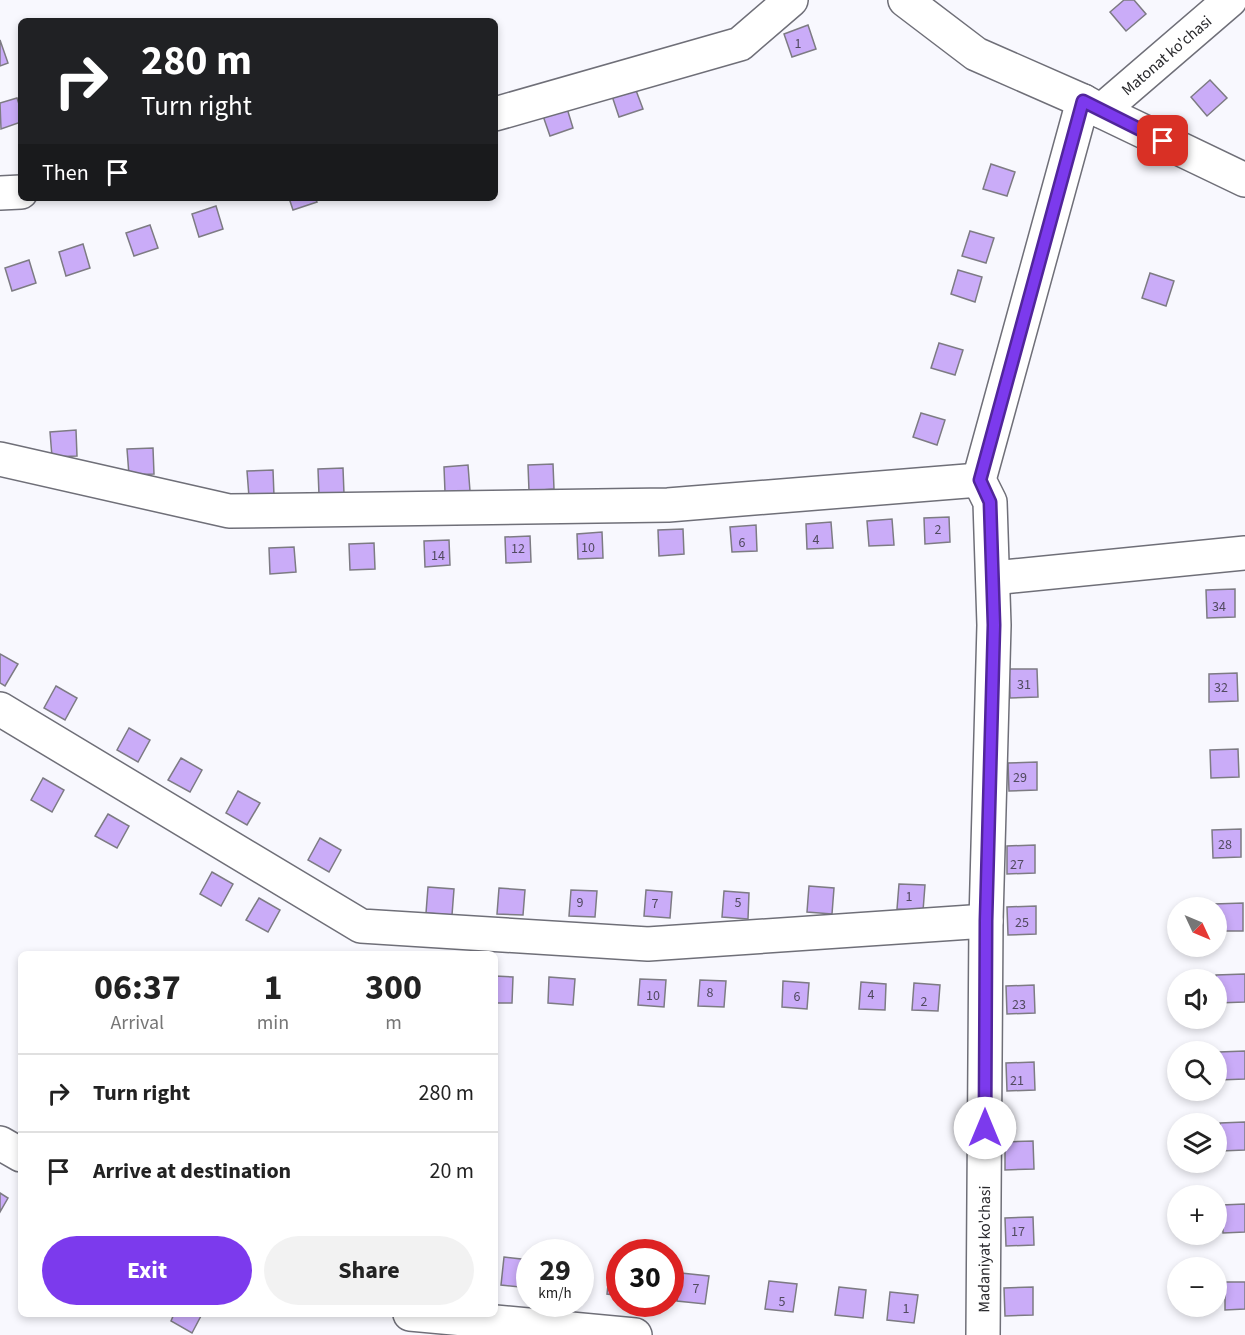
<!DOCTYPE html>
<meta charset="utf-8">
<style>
body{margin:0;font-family:"Source Sans 3",sans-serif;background:#f2f2f2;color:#222;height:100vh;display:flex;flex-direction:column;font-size:22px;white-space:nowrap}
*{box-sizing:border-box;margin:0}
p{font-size:20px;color:#767676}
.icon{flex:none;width:33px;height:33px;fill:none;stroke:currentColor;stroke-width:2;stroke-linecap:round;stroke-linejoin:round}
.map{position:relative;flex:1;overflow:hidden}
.sheet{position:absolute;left:18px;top:951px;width:480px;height:366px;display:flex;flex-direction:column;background:#fff;border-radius:9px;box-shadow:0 3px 9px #0003}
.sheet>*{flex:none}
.top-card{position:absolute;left:18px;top:18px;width:480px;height:183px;border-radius:9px;box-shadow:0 3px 9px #0003;background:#202124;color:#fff;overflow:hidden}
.needle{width:39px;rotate:134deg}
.buttons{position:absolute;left:1167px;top:897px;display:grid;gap:12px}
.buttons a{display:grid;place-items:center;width:60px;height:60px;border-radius:50%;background:#fff;box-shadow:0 3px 9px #0003;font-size:30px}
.speed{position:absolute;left:516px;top:1239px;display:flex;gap:12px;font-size:30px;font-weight:700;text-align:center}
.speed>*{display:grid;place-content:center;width:78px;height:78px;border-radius:50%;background:#fff;box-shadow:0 3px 9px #0003;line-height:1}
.speed small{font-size:15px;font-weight:400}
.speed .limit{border:9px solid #d22;background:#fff;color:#111}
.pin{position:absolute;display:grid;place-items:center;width:51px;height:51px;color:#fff;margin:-26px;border-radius:12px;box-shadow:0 3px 9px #0006}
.me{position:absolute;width:66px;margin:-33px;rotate:0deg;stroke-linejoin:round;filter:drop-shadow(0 0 4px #0008)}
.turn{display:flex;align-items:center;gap:21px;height:126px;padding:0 24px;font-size:27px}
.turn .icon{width:78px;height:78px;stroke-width:2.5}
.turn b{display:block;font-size:42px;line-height:51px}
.then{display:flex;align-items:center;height:57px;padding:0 24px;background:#0003;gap:12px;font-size:22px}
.eta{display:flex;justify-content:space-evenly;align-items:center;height:102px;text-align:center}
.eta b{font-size:36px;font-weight:700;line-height:42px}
.action{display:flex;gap:12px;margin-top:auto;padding:12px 24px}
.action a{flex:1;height:69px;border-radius:36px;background:#7c3aed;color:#fff;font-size:24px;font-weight:700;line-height:69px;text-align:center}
.action a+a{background:#f2f2f2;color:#222}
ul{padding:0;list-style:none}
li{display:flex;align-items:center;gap:18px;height:78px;padding:0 24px;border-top:2px solid #e0e0e0}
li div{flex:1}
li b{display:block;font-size:22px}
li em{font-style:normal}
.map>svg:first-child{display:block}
.building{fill:#caacf8;stroke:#7d7b83;stroke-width:1.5}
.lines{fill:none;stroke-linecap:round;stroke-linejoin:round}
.minor-casing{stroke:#6f6f78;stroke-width:36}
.minor{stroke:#fff;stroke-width:33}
.route-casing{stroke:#51269a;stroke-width:15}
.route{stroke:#7c3aed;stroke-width:10}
.labels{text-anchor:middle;stroke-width:5;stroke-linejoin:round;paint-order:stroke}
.number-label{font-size:14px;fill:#514a5f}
.street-label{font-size:16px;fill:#29292c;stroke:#fff}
</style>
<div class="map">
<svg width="1245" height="1335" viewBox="0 0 1245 1335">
<rect width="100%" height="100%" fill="#f8f8fe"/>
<!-- building -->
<g class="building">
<polygon points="1124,0 1134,0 1146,14 1126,31 1110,12"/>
<polygon points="808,25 816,49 792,57 784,34"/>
<polygon points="0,40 8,63 0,66"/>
<polygon points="1210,80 1227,98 1207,116 1191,97"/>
<polygon points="634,85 643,109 619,117 611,93"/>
<polygon points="17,98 21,110 21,122 1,129 0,103"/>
<polygon points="566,105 573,128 550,136 542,113"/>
<polygon points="991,164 1015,172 1007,196 983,189"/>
<polygon points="289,198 315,198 317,202 293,210"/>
<polygon points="216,206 223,229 199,237 192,214"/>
<polygon points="150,225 158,248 134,256 126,233"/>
<polygon points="970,231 994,238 986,263 962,256"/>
<polygon points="83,244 90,268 66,276 59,252"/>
<polygon points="29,260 36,283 12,291 5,268"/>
<polygon points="958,270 982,277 975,302 951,294"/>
<polygon points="1150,273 1174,281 1166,306 1142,298"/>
<polygon points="939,343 963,350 955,375 931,368"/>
<polygon points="921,413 945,420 937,445 913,437"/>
<polygon points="76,430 77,456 52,457 50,432"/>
<polygon points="153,448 154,474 129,475 127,449"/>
<polygon points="553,464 554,489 529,491 528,465"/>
<polygon points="468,465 470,491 445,492 444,467"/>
<polygon points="343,468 344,494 319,495 318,469"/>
<polygon points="273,470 274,496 249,497 247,471"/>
<polygon points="949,517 950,542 925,544 924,518"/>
<polygon points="892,519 894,545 869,546 867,521"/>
<polygon points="831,522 833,548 807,549 806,524"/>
<polygon points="756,525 757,551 732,552 730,527"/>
<polygon points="683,529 684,554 659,556 658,530"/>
<polygon points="602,532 603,558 578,559 577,534"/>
<polygon points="530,536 531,562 506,563 505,537"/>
<polygon points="449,540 450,565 425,567 424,541"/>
<polygon points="374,543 375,569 350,570 349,544"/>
<polygon points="294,547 296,572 270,574 269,548"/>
<polygon points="1235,589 1235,617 1207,618 1206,590"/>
<polygon points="0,654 18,664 5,686 0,683"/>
<polygon points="1009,669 1037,669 1038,697 1010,698"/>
<polygon points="1237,673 1238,701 1209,702 1209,674"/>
<polygon points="56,686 77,698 65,720 44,708"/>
<polygon points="129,728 150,740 138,762 117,750"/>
<polygon points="1238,749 1239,777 1211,778 1210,750"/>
<polygon points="181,758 202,770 190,792 168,780"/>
<polygon points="1037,762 1037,790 1009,791 1008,763"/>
<polygon points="43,778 64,790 52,812 31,800"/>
<polygon points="238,791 260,803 247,825 226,813"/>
<polygon points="108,814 129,826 117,848 95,836"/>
<polygon points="1241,829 1241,857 1213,858 1212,830"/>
<polygon points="320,838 341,850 329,872 308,860"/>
<polygon points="1035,845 1035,873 1007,874 1007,846"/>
<polygon points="212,872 233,884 221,906 200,894"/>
<polygon points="899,884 925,885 923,911 897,909"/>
<polygon points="809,886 834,888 832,914 807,912"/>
<polygon points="428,887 454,889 452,915 426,913"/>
<polygon points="499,888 525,890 523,915 497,914"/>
<polygon points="571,890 597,891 595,917 569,916"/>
<polygon points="646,890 672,892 670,918 644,916"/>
<polygon points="724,891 749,893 748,919 722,917"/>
<polygon points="259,898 280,910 268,932 246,920"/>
<polygon points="1243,903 1243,931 1216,931 1216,908 1214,908 1214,904"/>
<polygon points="1036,906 1036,934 1008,935 1007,907"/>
<polygon points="1245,974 1245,1002 1217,1003 1216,975"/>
<polygon points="495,976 513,977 512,1003 495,1003"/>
<polygon points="549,977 575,979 573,1005 548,1003"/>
<polygon points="640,979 666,980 664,1007 638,1005"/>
<polygon points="700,980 726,981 724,1007 698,1006"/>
<polygon points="783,981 809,983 807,1009 782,1007"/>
<polygon points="861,982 886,984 885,1010 859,1009"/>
<polygon points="914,983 940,985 938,1011 912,1010"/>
<polygon points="1034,985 1035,1013 1007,1014 1006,986"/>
<polygon points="1245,1051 1245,1079 1219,1080 1219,1052"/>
<polygon points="1034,1062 1035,1090 1007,1091 1006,1063"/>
<polygon points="1245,1122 1245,1150 1221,1151 1220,1123"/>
<polygon points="1033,1141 1034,1169 1005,1170 1005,1142"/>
<polygon points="0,1193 8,1198 0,1212"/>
<polygon points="1245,1204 1245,1232 1223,1233 1222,1205"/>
<polygon points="1033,1217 1034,1245 1006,1246 1005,1218"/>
<polygon points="504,1257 530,1260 529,1288 501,1285"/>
<polygon points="610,1266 620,1268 620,1296 607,1294"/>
<polygon points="681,1273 709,1276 705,1304 677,1301"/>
<polygon points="769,1281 797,1284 793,1312 765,1309"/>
<polygon points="1225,1282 1245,1282 1245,1309 1225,1310"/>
<polygon points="839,1287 866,1290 863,1318 835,1315"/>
<polygon points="1033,1287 1033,1315 1005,1316 1004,1288"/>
<polygon points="890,1292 918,1295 914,1323 887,1320"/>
<polygon points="174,1314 202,1314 192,1333 171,1321"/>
</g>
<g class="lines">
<!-- minor casing -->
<g class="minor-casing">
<g id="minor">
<polyline points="905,0 976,54 1083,101 1101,111 1245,180"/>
<path id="s1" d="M1101 111 1230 0"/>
<polyline points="495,114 740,44 791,0"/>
<polyline points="0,193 21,192"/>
<polyline points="0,459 229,511 668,505 979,480"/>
<polyline points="993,578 1245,553"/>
<polyline points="0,709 361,926 648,944 986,921"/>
<polyline points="0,1143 21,1155"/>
<polyline points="410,1314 635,1335"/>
<path id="s2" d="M983 1335 986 921 994 625 990 502 979 480 1083 101"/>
</g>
</g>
<!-- minor -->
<use href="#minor" class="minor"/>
</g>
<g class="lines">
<!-- route casing -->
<g class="route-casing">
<polyline id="route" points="985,1128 986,921 994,625 990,502 980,480 1083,101 1163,141"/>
</g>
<!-- route -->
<use href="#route" class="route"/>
</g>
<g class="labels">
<!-- number labels -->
<g class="number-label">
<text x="798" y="48">1</text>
<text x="938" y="534">2</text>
<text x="816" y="544">4</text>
<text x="742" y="547">6</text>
<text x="588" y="552">10</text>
<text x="518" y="553">12</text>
<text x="438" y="560">14</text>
<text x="1219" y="611">34</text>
<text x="1024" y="689">31</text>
<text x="1221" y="692">32</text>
<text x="1020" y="782">29</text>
<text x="1225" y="849">28</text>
<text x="1017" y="869">27</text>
<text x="909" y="901">1</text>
<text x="580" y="907">9</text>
<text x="738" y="907">5</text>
<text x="655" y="908">7</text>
<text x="1022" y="927">25</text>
<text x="710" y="997">8</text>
<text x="871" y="999">4</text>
<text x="653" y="1000">10</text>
<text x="797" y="1001">6</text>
<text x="924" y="1006">2</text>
<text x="1019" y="1009">23</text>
<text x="1017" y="1085">21</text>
<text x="1018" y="1236">17</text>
<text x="696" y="1293">7</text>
<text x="782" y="1306">5</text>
<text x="906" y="1313">1</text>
</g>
<!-- street labels -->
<g class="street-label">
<text dy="6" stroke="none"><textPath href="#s1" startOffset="86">Matonat ko'chasi</textPath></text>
<text dy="6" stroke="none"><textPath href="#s2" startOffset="86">Madaniyat ko'chasi</textPath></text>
</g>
</g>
</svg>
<div class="buttons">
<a><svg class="needle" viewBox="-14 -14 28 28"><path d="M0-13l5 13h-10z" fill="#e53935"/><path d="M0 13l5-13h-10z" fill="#767676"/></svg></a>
<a><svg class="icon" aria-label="sound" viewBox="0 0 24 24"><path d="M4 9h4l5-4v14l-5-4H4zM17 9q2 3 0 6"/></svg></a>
<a><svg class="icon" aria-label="search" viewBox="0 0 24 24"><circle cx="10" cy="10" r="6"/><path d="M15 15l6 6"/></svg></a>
<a><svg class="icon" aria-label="layers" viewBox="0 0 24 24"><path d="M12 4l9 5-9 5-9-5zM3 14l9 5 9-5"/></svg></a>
<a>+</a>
<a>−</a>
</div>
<div class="speed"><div>29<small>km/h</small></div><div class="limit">30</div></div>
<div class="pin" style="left:1163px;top:141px;background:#d93025"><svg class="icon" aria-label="arrive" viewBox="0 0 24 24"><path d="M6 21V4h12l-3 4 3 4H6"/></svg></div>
<svg class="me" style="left:985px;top:1128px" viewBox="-20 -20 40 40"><circle r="19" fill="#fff"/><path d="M0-13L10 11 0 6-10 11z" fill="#7c3aed"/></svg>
<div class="top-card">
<div class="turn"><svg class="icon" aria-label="right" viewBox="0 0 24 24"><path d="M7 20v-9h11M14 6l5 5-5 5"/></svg><div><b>280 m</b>Turn right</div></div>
<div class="then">Then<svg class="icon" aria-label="arrive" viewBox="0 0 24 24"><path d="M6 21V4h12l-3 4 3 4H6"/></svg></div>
</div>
<section class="sheet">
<div class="eta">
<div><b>06:37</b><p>Arrival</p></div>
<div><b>1</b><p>min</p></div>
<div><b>300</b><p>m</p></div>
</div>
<ul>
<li><svg class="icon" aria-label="right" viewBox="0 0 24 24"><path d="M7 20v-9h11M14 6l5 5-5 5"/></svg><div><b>Turn right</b></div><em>280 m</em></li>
<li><svg class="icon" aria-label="arrive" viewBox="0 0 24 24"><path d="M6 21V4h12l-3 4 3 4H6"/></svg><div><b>Arrive at destination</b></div><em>20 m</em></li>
</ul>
<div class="action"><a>Exit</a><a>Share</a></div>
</section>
</div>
